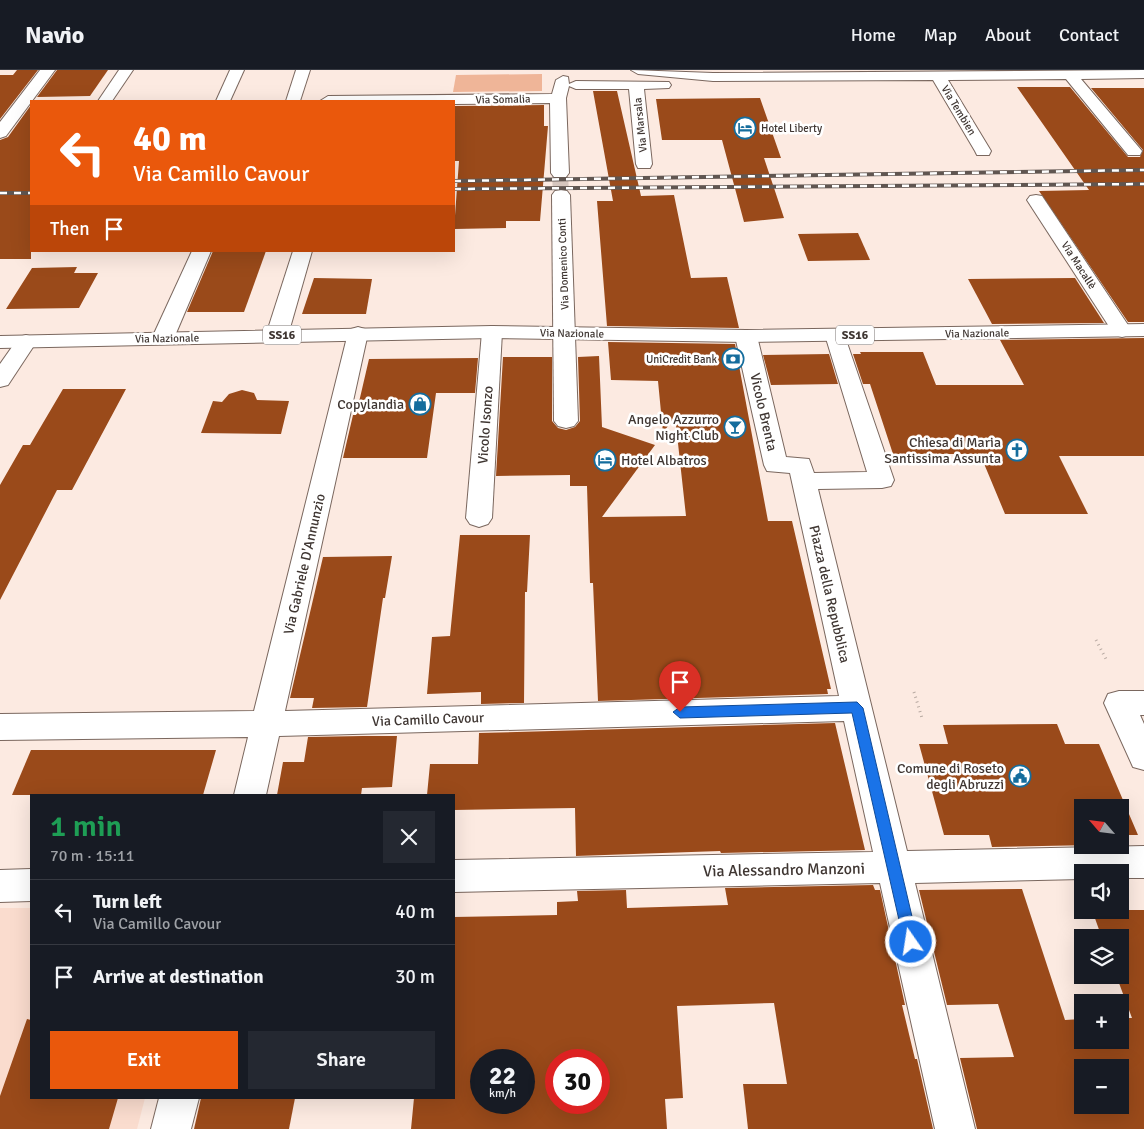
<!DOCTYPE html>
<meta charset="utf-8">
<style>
body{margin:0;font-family:Signika,sans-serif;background:#242831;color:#f1f3f6;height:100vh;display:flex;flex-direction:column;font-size:19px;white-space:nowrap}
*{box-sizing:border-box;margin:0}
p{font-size:16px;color:#9ea1a6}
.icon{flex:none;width:28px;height:28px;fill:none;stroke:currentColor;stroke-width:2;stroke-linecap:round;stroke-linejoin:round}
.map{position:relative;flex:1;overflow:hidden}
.side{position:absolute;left:30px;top:724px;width:425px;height:305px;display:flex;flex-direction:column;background:#171b24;border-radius:0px;box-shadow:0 5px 20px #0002}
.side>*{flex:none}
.guide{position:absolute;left:30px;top:30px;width:425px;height:152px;border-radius:0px;box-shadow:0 5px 20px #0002;background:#ea580c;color:#fff;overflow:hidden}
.needle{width:32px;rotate:298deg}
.fabs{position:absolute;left:1074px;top:729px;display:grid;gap:10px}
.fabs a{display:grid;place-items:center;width:55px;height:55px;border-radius:0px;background:#171b24;box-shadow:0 5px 20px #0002;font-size:25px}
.speed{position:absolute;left:470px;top:979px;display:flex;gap:10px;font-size:25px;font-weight:700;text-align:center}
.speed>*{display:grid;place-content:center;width:65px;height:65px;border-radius:50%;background:#171b24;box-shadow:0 5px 20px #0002;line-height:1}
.speed small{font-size:12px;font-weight:400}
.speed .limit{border:8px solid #d22;background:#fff;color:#111}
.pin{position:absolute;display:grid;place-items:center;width:42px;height:42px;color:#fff;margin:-51px -21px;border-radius:50% 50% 50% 0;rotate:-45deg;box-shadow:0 0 5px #0007}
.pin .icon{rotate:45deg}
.me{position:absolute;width:55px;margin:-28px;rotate:347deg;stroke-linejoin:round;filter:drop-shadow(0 0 4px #0008)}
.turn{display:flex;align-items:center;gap:18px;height:105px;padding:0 20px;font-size:22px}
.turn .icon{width:65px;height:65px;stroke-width:2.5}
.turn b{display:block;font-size:35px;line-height:42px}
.then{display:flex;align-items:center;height:48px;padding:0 20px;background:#0003;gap:10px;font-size:19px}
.round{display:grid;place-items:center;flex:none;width:52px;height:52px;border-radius:0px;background:#242831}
.summary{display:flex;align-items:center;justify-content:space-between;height:85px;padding:0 20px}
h1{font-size:30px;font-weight:600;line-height:38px;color:#1e9e55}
.button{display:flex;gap:10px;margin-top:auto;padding:10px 20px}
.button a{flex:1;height:58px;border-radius:0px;background:#ea580c;color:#fff;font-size:20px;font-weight:600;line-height:58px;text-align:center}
.button a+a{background:#242831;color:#f1f3f6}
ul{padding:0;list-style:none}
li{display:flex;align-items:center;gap:15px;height:65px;padding:0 20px;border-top:1px solid #363941}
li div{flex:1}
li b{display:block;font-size:19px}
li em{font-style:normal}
header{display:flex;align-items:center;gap:30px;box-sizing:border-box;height:70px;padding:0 25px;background:#171b24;border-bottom:1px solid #363941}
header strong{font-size:24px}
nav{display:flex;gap:28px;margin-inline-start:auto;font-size:18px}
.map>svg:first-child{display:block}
.built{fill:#fadcce}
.green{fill:#efb598}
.building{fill:#9a4a1a;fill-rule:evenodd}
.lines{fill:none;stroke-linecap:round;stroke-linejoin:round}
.street-tunnel{stroke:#d6c6be;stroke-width:16;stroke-dasharray:16 8;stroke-linecap:butt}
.street-casing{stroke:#7a675e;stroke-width:2}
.secondary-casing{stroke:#7a675e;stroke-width:2}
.primary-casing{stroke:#7a675e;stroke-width:2}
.path{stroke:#b8aaa2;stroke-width:3;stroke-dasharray:1 4;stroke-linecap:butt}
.street{fill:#fff;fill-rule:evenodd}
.secondary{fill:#fff;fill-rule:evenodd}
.primary{fill:#fff;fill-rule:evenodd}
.rail-casing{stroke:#605651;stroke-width:4}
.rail{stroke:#fff;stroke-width:2.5;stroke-dasharray:7;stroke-linecap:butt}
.route{fill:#1a73e8;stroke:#114b97}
.labels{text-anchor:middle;stroke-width:5;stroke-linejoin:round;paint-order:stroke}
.far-street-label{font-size:11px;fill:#3f3632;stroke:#fff}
.far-poi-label{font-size:11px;fill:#3f3632;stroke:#fff;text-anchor:start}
.shield{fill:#fff;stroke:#797270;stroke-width:1}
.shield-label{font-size:12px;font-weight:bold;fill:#3f3632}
.poi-label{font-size:14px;fill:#3f3632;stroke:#fff;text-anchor:end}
.street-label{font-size:14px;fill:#3f3632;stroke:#fff}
.near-street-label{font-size:16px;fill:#3f3632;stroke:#fff}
</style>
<header>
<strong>Navio</strong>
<nav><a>Home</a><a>Map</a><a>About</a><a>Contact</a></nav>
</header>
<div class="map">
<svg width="1144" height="1059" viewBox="0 0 1144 1059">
<rect width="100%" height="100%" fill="#fceae1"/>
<!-- built -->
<polygon class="built" points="0,838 31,838 31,1028 145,1028 137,1059 0,1059"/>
<!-- green -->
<polygon class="green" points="542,4 542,21 453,22 456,5"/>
<!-- building -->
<g class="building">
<polygon points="17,0 38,0 0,49 0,5 13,5"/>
<polygon points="57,0 108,0 90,26 37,27"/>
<polygon points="1017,17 1070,17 1128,87 1140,87 1143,80 1091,18 1144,18 1144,252 1128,252 1039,121 1089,120"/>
<polygon points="593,21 617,21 641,126 674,125 691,208 727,207 739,258 607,256 597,131 613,131"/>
<polygon points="760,28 781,88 764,88 784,148 744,152 722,70 662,70 656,29"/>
<polygon points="31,35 31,189 0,189 0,70 8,67"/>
<polygon points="544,35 544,56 548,56 540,151 506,151 506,158 454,159 459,91 454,91 454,36"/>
<polygon points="858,163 870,190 808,191 798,164"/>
<polygon points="213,181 266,181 244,242 187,242"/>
<polygon points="77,197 74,203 98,203 79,238 6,239 32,198"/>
<polygon points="314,208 372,209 366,244 302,244"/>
<polygon points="1075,208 1104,253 992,254 968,209"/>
<polygon points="1144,268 1144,386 1059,386 1088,444 1005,444 980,384 893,384 870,314 863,314 853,284 861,284 860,282 923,282 936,315 1024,315 1000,270"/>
<polygon points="608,272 735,274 768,451 792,451 831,619 827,619 828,624 598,631 593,513 590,513 587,416 570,416 570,405 496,406 503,287 552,287 552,351 558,358 566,360 575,357 580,351 578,287 599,286 602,357 655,375 602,447 686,446 675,346 663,363 658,311 611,310"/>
<polygon points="829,284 838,314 771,315 763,285"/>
<polygon points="478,288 475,323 436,323 427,388 343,388 353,345 356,345 369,289"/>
<polygon points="63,319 126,319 72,420 57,420 0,530 0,415 23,375 30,375"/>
<polygon points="242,320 254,323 257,330 289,331 281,364 201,363 213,331 222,332 229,324"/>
<polygon points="460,465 530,465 527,522 525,522 524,633 481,634 481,622 427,624 432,567 450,566"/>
<polygon points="392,486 385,528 383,528 367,637 312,638 314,628 290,628 323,487"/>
<polygon points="835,653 865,780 721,783 720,781 576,786 575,738 454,740 454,725 427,725 430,694 478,694 479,663"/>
<polygon points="1057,654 1065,674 1099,674 1138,765 1120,765 1120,738 1082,738 1082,775 1094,775 992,777 989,765 944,765 919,674 948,674 943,655"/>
<polygon points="363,666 397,666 392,717 362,718 361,725 277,725 283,692 304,692 308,667"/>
<polygon points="31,680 216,680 203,725 12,725"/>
<path d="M873 815 875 820H880L905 935H902L915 989H917L933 1059H748L743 1014H787L774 933 677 936 683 1028 665 1029 667 1059H411L414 1028H454V847L557 845V832L578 831 577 821 626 820 627 838 728 835 725 818ZM481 990H524V1032H481ZM556 990H599V1032H556Z"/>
<path d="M1022 819 1065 950 1082 949V970H1120V948H1132L1116 905H1120V868H1102L1092 840H1144V1059H977L960 988 1014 987 998 934 947 935 919 820ZM1082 998H1120V1035H1082Z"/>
<polygon points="27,949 31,950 31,1028 118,1028 109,1059 0,1059 0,1026"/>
<polygon points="201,1028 295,1028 289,1059 194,1059"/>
</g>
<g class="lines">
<!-- street-tunnel -->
<polyline class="street-tunnel" points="560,103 561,125"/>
<!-- street casing -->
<g class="street-casing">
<g id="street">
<polygon points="40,0 55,0 6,66 0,68 0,52"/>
<polygon points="119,0 133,0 112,31 98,31"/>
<polygon points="230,0 244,0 230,31 216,31"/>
<polygon points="296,0 310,0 300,31 286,31"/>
<polygon points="631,0 713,3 1144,0 1144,8 1081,9 1142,81 1140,85 1128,85 1066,9 948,10 991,81 989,85 977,85 975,81 933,10 713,11 638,4"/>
<polygon points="563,6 568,7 569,14 576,11 669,12 671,15 669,18 644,19 652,94 650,98 638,98 636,94 629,19 576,19 569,16 566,28 569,103 566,107 554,107 551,103 550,33 454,34 454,31 320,31 328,26 552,24 556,10"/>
<polygon points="561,120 567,121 570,125 578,351 574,356 566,358 558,356 554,351 552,125 555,121"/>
<polygon points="1036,125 1042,126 1132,261 1129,265 1122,267 1115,265 1112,261 1027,130 1030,126"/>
<polygon points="192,181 211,181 174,268 170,272 163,274 156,272 152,268"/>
<polygon points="293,181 312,181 288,265 284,269 277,271 270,269 266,265"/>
<polygon points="492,256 499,258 502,262 492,448 488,454 479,457 470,454 466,448 482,262 485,258"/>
<polygon points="358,257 365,259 368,263 285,641 839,626 790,403 767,401 764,395 735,266 739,262 746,260 753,262 757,266 786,387 809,389 814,403 867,402 825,265 829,261 836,259 843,261 894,410 891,416 882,418 818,419 907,781 1144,776 1144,808 1120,808 1120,802 1082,802 1082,809 915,813 975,1059 935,1059 880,813 454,822 454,790 873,782 844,651 279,666 266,725 234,725 248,667 0,670 0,644 254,641 348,263 351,259"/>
<polygon points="1119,621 1144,621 1144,645 1140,645 1144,654 1144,700 1133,697 1104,633 1108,624"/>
<polygon points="31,799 31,831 0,832 0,800"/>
<polygon points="159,1028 199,1028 191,1059 151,1059"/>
</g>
</g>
<!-- secondary casing -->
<g class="secondary-casing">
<polygon id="secondary" points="26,265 33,267 37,271 8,315 0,317 0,294 19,267"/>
</g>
<!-- primary casing -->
<g class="primary-casing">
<polygon id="primary" points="1144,254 1144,266 746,272 492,268 0,278 0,266 492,256 746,260"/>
</g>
<!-- path -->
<g class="path">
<polyline points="1096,570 1106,589"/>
<polyline points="914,622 922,648"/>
</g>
<!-- street -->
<use href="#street" class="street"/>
<!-- secondary -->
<use href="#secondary" class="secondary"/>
<!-- primary -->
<use href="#primary" class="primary"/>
<!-- rail casing -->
<g class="rail-casing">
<g id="rail">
<polyline points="454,111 1144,100"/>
<polyline points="454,119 1144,114"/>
<polyline points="0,123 31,123"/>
</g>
</g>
<!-- rail -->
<use href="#rail" class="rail"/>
</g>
<!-- route -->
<polygon class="route" points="857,632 863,638 918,872 916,877 911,879 906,877 904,872 852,643 680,648 673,642 680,637"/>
<!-- icons -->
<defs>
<g id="hotel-ring" transform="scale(1.125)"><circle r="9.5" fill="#fff" stroke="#156d9d" stroke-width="1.5"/><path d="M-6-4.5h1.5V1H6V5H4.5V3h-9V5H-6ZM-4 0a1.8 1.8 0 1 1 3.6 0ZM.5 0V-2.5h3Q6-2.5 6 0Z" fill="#156d9d"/></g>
<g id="bank-ring" transform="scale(1.125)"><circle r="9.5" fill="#fff" stroke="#156d9d" stroke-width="1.5"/><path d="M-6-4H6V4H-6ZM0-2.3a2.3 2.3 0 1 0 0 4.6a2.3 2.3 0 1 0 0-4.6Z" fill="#156d9d"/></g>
<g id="shop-ring" transform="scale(1.125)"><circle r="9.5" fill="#fff" stroke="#156d9d" stroke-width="1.5"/><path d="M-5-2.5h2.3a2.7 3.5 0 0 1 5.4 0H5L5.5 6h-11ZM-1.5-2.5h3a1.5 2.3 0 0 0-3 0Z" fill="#156d9d"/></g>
<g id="bar-ring" transform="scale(1.125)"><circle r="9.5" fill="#fff" stroke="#156d9d" stroke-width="1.5"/><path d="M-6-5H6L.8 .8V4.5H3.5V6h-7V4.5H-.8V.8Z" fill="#156d9d"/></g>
<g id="church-ring" transform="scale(1.125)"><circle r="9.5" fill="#fff" stroke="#156d9d" stroke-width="1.5"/><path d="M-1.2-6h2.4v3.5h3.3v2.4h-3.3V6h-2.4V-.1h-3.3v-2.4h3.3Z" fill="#156d9d"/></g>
<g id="civic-ring" transform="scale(1.125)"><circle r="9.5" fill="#fff" stroke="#156d9d" stroke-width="1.5"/><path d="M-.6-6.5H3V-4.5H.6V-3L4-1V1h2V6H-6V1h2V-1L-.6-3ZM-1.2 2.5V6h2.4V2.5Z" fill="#156d9d"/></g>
</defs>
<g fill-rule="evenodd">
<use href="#hotel-ring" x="745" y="58"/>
<use href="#bank-ring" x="733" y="289"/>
<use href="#shop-ring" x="420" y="334"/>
<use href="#bar-ring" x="735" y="357"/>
<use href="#church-ring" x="1017" y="380"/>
<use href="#hotel-ring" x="605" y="390"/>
<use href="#civic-ring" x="1020" y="706"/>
</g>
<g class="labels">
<!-- far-street labels -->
<g class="far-street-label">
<text transform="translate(503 29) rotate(-1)" y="4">Via Somalia</text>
<text transform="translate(959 40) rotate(59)" y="4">Via Tembien</text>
<text transform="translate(640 55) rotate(-96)" y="4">Via Marsala</text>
<text transform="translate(563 194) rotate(-92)" y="4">Via Domenico Conti</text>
<text transform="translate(1079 195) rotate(57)" y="4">Via Macallè</text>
<text transform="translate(572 263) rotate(1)" y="4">Via Nazionale</text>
<text transform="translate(977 263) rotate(-1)" y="4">Via Nazionale</text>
<text transform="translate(167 268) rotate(-1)" y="4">Via Nazionale</text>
</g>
<!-- far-poi labels -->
<g class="far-poi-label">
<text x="761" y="62">Hotel Liberty</text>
<text x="717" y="293" text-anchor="end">UniCredit Bank</text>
</g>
<!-- shield labels -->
<g class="shield">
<rect x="263" y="255.5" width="38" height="19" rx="4"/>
<rect x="836" y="255.5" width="38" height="19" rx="4"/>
</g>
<g class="shield-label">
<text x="282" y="269">SS16</text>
<text x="855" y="269">SS16</text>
</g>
<!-- poi labels -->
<g class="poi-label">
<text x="404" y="339">Copylandia</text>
<text x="719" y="354">Angelo Azzurro<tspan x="719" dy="16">Night Club</tspan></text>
<text x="1001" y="377">Chiesa di Maria<tspan x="1001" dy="16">Santissima Assunta</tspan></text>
<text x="621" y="395" text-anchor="start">Hotel Albatros</text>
<text x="1004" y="703">Comune di Roseto<tspan x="1004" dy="16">degli Abruzzi</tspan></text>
</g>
<!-- street labels -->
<g class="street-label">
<text transform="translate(764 342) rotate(77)" y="5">Vicolo Brenta</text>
<text transform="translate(485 355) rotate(-86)" y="5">Vicolo Isonzo</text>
<text transform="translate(304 494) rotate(-77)" y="5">Via Gabriele D'Annunzio</text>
<text transform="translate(830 524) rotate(77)" y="5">Piazza della Repubblica</text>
<text transform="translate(428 649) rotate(-2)" y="5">Via Camillo Cavour</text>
</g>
<!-- near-street labels -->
<g class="near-street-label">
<text transform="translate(784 799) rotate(-1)" y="6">Via Alessandro Manzoni</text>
</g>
</g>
</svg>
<div class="fabs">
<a><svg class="needle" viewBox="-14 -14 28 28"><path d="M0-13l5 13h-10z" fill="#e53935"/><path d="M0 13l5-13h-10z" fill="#9ea1a6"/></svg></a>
<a><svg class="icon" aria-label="sound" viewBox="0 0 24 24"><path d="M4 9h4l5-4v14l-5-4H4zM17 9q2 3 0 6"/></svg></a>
<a><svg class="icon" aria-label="layers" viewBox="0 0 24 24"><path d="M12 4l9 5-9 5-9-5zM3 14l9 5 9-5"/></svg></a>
<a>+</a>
<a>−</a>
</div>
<div class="speed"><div>22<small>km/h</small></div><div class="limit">30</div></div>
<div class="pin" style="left:680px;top:642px;background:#d93025"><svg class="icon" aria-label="arrive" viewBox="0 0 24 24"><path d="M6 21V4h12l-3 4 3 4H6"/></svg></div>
<svg class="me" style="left:911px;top:872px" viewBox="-20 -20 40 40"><circle r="17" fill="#1a73e8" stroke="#fff" stroke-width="3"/><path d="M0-11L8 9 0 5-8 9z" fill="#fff"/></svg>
<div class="guide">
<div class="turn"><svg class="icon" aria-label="left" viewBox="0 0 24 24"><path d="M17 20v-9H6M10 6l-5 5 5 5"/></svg><div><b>40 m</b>Via Camillo Cavour</div></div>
<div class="then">Then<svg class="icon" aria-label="arrive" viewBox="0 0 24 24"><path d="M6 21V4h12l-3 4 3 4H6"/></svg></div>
</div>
<section class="side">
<div class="summary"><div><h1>1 min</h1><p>70 m · 15:11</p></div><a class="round"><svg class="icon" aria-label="close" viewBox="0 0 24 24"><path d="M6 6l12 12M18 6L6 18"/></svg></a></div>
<ul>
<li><svg class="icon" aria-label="left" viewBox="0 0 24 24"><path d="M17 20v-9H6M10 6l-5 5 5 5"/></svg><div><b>Turn left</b><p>Via Camillo Cavour</p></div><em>40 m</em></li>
<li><svg class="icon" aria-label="arrive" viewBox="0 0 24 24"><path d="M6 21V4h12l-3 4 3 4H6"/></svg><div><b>Arrive at destination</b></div><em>30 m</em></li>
</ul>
<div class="button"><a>Exit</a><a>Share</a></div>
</section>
</div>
